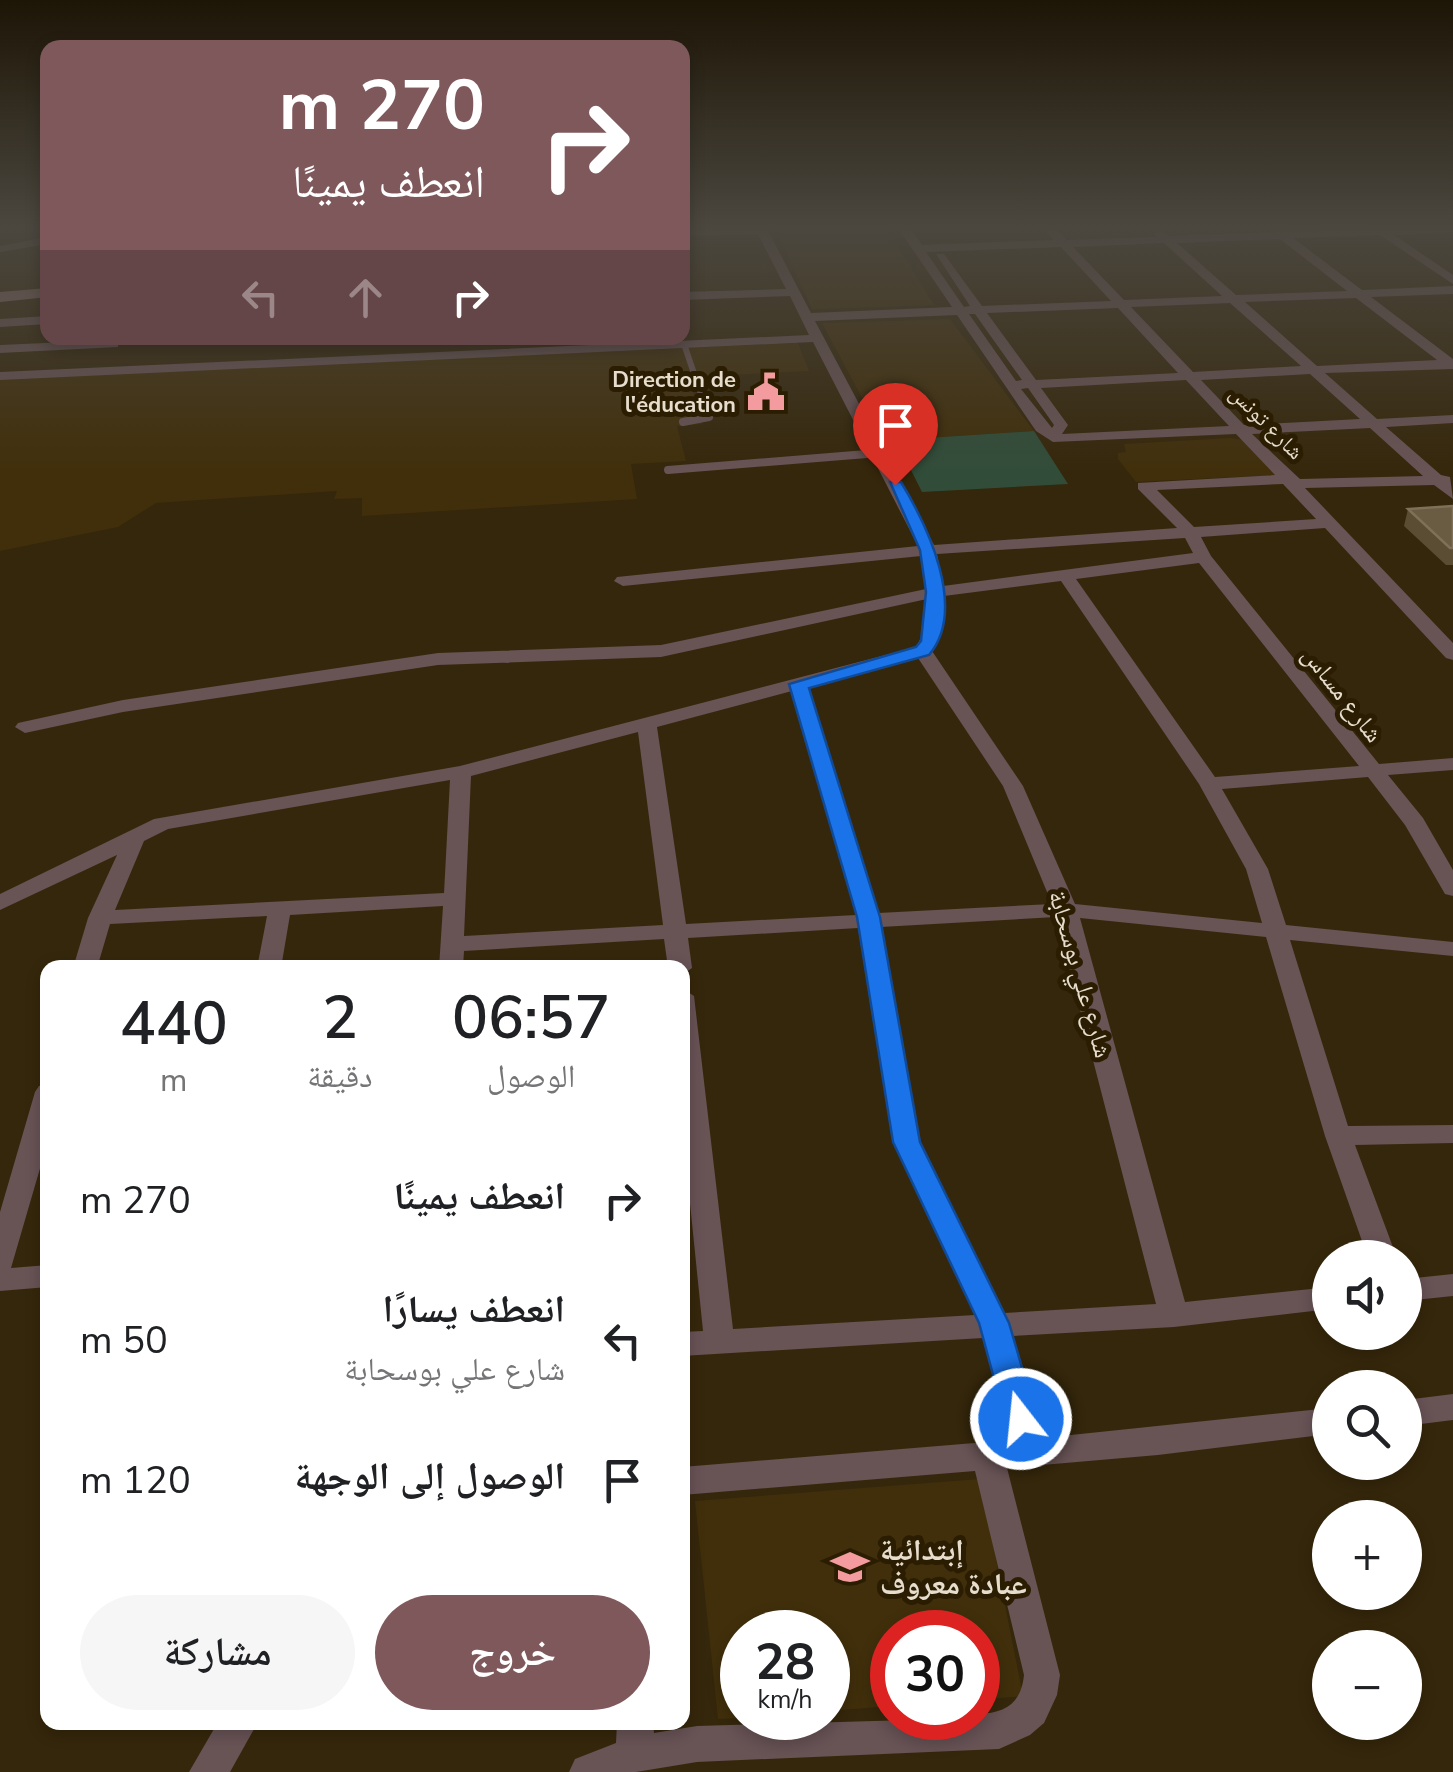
<!DOCTYPE html>
<html lang="ar">
<meta charset="utf-8">
<style>
body{margin:0;font-family:"Nunito Sans","Noto Naskh Arabic",sans-serif;background:#f6f6f6;color:#202124;direction:rtl;height:100vh;display:flex;flex-direction:column;font-size:38px;white-space:nowrap}
*{box-sizing:border-box;margin:0}
p{font-size:32px;color:#757577}
.icon{flex:none;width:55px;height:55px;fill:none;stroke:currentColor;stroke-width:2;stroke-linecap:round;stroke-linejoin:round}
.map{position:relative;flex:1;overflow:hidden;direction:ltr}
.side{position:absolute;left:40px;top:960px;width:650px;height:770px;display:flex;flex-direction:column;background:#fff;border-radius:20px;box-shadow:0 5px 15px #0003;direction:rtl}
.side>*{flex:none}
.hud{position:absolute;left:40px;top:40px;width:650px;height:305px;border-radius:20px;box-shadow:0 5px 15px #0003;direction:rtl;background:#7f585b;color:#fff;overflow:hidden}
.fabs{position:absolute;left:1312px;top:1240px;display:grid;gap:20px}
.fabs a{display:grid;place-items:center;width:110px;height:110px;border-radius:50%;background:#fff;box-shadow:0 5px 15px #0003;font-size:50px}
.speed{position:absolute;left:720px;top:1610px;display:flex;gap:20px;font-size:50px;font-weight:700;text-align:center}
.speed>*{display:grid;place-content:center;width:130px;height:130px;border-radius:50%;background:#fff;box-shadow:0 5px 15px #0003;line-height:1}
.speed small{font-size:25px;font-weight:400}
.speed .limit{border:15px solid #d22;background:#fff;color:#111}
.pin{position:absolute;display:grid;place-items:center;width:85px;height:85px;color:#fff;margin:-102px -42px;border-radius:50% 50% 50% 0;rotate:-45deg;box-shadow:0 0 10px #0007}
.pin .icon{rotate:45deg}
.me{position:absolute;width:110px;margin:-55px;rotate:344deg;stroke-linejoin:round;filter:drop-shadow(0 0 8px #0008)}
.turn{display:flex;align-items:center;gap:35px;height:210px;padding:0 40px;font-size:45px}
.turn .icon{width:130px;height:130px;stroke-width:2.5}
.turn b{display:block;font-size:70px;line-height:85px}
.lanes{display:flex;align-items:center;height:95px;padding:0 40px;background:#0003;justify-content:center;gap:50px;direction:ltr}
.lanes .off{opacity:.35}
.eta{display:flex;justify-content:space-evenly;align-items:center;height:170px;text-align:center}
.eta b{font-size:60px;font-weight:600;line-height:70px}
.cta{display:flex;gap:20px;margin-top:auto;padding:20px 40px}
.cta a{flex:1;height:115px;border-radius:60px;background:#7f585b;color:#fff;font-size:40px;font-weight:600;line-height:115px;text-align:center}
.cta a+a{background:#f6f6f6;color:#202124}
ul{padding:0;list-style:none}
li{display:flex;align-items:center;gap:30px;height:140px;padding:0 40px}
li div{flex:1}
li b{display:block;font-size:38px}
li em{font-style:normal}
.map>svg:first-child{display:block}
.built{fill:#412f0b}
.green{fill:#314d39}
.lines{fill:none;stroke-linecap:round;stroke-linejoin:round}
.service-far1{stroke:#685355;stroke-width:6}
.service{stroke:#685355;stroke-width:8}
.minor{fill:#685355;fill-rule:evenodd}
.secondary{fill:#8a6a6c;fill-rule:evenodd}
.wall{fill:#5b4d33}
.building{fill:#6a5c43;stroke:#7e7059;stroke-width:2.5}
.route{fill:#1a73e8;stroke:#114b97;stroke-width:2.5}
.labels{text-anchor:middle;stroke-width:10;stroke-linejoin:round;paint-order:stroke}
.far-poi-label{font-size:22px;font-weight:bold;fill:#e6ddcd;stroke:#2b1d02;text-anchor:end}
.far-street-label{font-size:22px;fill:#e6ddcd;stroke:#2b1d02}
.street-label{font-size:25px;fill:#e6ddcd;stroke:#2b1d02}
.near-poi-label{font-size:30px;font-weight:bold;fill:#e6ddcd;stroke:#2b1d02;text-anchor:start}
</style>
<div class="map">
<svg width="1453" height="1772" viewBox="0 0 1453 1772">
<rect width="100%" height="100%" fill="#35270b"/>
<!-- built -->
<g class="built">
<polygon points="774,225 884,225 934,305 812,309"/>
<polygon points="950,319 1034,431 896,440 888,424 876,424 822,323"/>
<polygon points="798,343 809,371 689,377 702,424 677,426 686,461 631,464 637,499 362,516 362,498 334,499 337,491 156,503 118,527 0,551 0,379"/>
<polygon points="1230,438 1244,440 1276,475 1136,482 1118,459 1118,453 1126,452 1124,444"/>
<polygon points="980,1479 1023,1696 978,1700 978,1632 892,1632 892,1706 828,1711 828,1632 742,1632 744,1718 718,1719 695,1501"/>
</g>
<!-- green -->
<polygon class="green" points="1034,431 1068,484 922,492 896,440"/>
<g class="lines">
<!-- service-far1 -->
<polyline class="service-far1" points="684,344 705,406"/>
<!-- service -->
<g class="service">
<polyline points="683,422 709,417 704,403"/>
<polyline points="668,470 879,453"/>
</g>
<!-- minor -->
<g class="minor">
<path d="M765 225 811 313 952 307 896 225H908L922 245 1054 240 1040 225H1052L1067 240 1156 237 1154 234 1160 231 1169 236 1453 226V232L1394 235 1453 275V284L1380 235 1293 238 1362 290 1453 286V294L1371 297 1453 359V369L1325 373 1377 419 1453 415V423L1386 427 1441 475 1450 477 1453 499 1434 485 1305 488 1453 643V660L1446 658 1325 528 1201 537 1211 556 1379 764 1453 758V770L1388 775 1423 818 1453 870V896L1445 894 1405 825 1368 777 1222 789 1268 869 1286 925 1453 942V956L1290 940 1348 1126 1453 1125V1143L1355 1145 1397 1258H1368L1325 1136 1266 937 1080 918 1185 1302 1330 1287V1309L1174 1327 1013 1336 1042 1438 1330 1408V1434L1158 1455 1007 1468 1060 1675 1057 1695 1044 1723 1030 1735 999 1749 697 1762 636 1772H569L575 1759 616 1743 617 1722H653L654 1733 697 1726 978 1718V1714C1005 1713 1021 1704 1024 1675L975 1471 682 1495V1467L1011 1440 983 1338 682 1356V1332L703 1331 682 1125V988L694 996 733 1329 975 1315 894 1142 858 928 688 938 692 968 682 975V968H668L664 939 464 951 463 968H439L443 906 290 915 281 968H257L267 916 110 924 97 968H73L88 918 117 855 0 910V894L154 819 460 766 916 647 925 630 927 599 661 657 438 665 123 712 25 733 15 727 18 723 123 700 438 653 661 645 926 589 921 556 623 586 614 581 617 577 918 546 813 342 0 380V372L809 335 790 296 682 300V292L786 289 758 234 682 236V230ZM1280 239 1347 291 1236 295 1177 243ZM1164 243 1222 296 1124 300 1073 247ZM1061 247 1111 301 982 306 944 254H936L970 306 964 307 926 252ZM1356 298 1437 360 1317 366 1245 302ZM1230 303 1301 366 1193 372 1131 307ZM1118 308 1178 373 1036 380 987 313ZM969 314H975L1022 380 1016 381ZM957 315 1036 431 1053 442 1236 434 1275 475 1138 483V489L1177 528 934 545 815 321ZM1310 374 1360 419 1244 425 1201 380ZM1186 380 1229 426 1062 434 1068 425 1041 388ZM1028 388 1054 425 1052 428 1021 389ZM1370 428 1423 476 1300 479 1252 434ZM1283 484 1316 519 1194 527 1157 490ZM1185 538 1193 553 943 586 937 554ZM1199 563 1359 766 1215 777 1076 579ZM1061 581 1199 784 1246 869 1262 923 1075 904 1023 786 932 651 943 630 944 596ZM918 658 1003 786 1052 904 878 913 809 687ZM792 691 856 915 686 924 657 727ZM638 732 663 925 464 936 471 776ZM450 780 444 893 115 910 144 841 168 829ZM1056 917 1156 1304 1004 1313 920 1142 881 927Z"/>
<polygon points="48,237 48,244 0,252 0,246"/>
<polygon points="48,316 48,324 0,327 0,319"/>
<polygon points="178,338 262,338 255,342 183,344 178,343"/>
<polygon points="113,340 118,341 118,347 0,353 0,345"/>
<polygon points="48,1083 48,1141 11,1268 48,1265 48,1287 0,1291 0,1212 35,1092 39,1086"/>
<polygon points="1453,1274 1453,1296 1405,1301 1405,1279"/>
<polygon points="1453,1394 1453,1420 1405,1426 1405,1400"/>
<polygon points="218,1722 258,1722 230,1772 189,1772"/>
</g>
<!-- secondary -->
<polygon class="secondary" points="48,288 48,297 0,302 0,292"/>
</g>
<!-- wall -->
<polygon class="wall" points="1453,506 1453,565 1446,565 1404,526 1408,509"/>
<!-- building -->
<polygon class="building" points="1453,506 1453,548 1450,548 1408,509"/>
<!-- sky -->
<linearGradient id="sky" x2="0" y2="1"><stop stop-color="#1d1506"/><stop offset="0.48" stop-color="#4b473f"/><stop offset="1" stop-color="#4b473f" stop-opacity="0"/></linearGradient>
<rect width="1453" height="473" fill="url(#sky)"/>
<!-- route -->
<path class="route" d="M890 482H901C927 525 968 609 929 655L809 688 880 917 920 1142 1009 1323 1037 1419 1033 1428 1021 1432 1010 1428 1005 1419 979 1323 893 1142 857 917 789 684 916 647 921 641 926 592 920 550Z"/>
<!-- icons -->
<defs>
<g id="civic-bare" transform="scale(3)"><path d="M-.6-6.5H3V-4.5H.6V-3L4-1V1h2V6H-6V1h2V-1L-.6-3ZM-1.2 2.5V6h2.4V2.5Z" fill="#f49b9f" stroke="#2b1d02" stroke-width="2.5" paint-order="stroke"/></g>
<g id="school-bare" transform="scale(3)"><path d="M0-5L7-2L0 1L-7-2ZM-4 1L0 2.5L4 1V4Q0 6-4 4Z" fill="#f49b9f" stroke="#2b1d02" stroke-width="2.5" paint-order="stroke"/></g>
</defs>
<g fill-rule="evenodd">
<use href="#civic-bare" x="766" y="392"/>
<use href="#school-bare" x="850" y="1567"/>
</g>
<g class="labels">
<!-- far-poi labels -->
<g class="far-poi-label">
<text x="736" y="387">Direction de<tspan x="736" dy="25">l'éducation</tspan></text>
</g>
<!-- far-street labels -->
<g class="far-street-label">
<text transform="translate(1267 422) rotate(45)" y="8">شارع تونس</text>
</g>
<!-- street labels -->
<g class="street-label">
<text transform="translate(1343 694) rotate(52)" y="9">شارع مساس</text>
<text transform="translate(1081 974) rotate(74)" y="9">شارع علي بوسحابة</text>
</g>
<!-- near-poi labels -->
<g class="near-poi-label">
<text x="880" y="1560">إبتدائية<tspan x="880" dy="34">عبادة معروف</tspan></text>
</g>
</g>
</svg>
<div class="fabs">
<a><svg class="icon" aria-label="sound" viewBox="0 0 24 24"><path d="M4 9h4l5-4v14l-5-4H4zM17 9q2 3 0 6"/></svg></a>
<a><svg class="icon" aria-label="search" viewBox="0 0 24 24"><circle cx="10" cy="10" r="6"/><path d="M15 15l6 6"/></svg></a>
<a>+</a>
<a>−</a>
</div>
<div class="speed"><div>28<small>km/h</small></div><div class="limit">30</div></div>
<div class="pin" style="left:895px;top:485px;background:#d93025"><svg class="icon" aria-label="arrive" viewBox="0 0 24 24"><path d="M6 21V4h12l-3 4 3 4H6"/></svg></div>
<svg class="me" style="left:1021px;top:1419px" viewBox="-20 -20 40 40"><circle r="17" fill="#1a73e8" stroke="#fff" stroke-width="3"/><path d="M0-11L8 9 0 5-8 9z" fill="#fff"/></svg>
<div class="hud">
<div class="turn"><svg class="icon" aria-label="right" viewBox="0 0 24 24"><path d="M7 20v-9h11M14 6l5 5-5 5"/></svg><div><b>270 m</b>انعطف يمينًا</div></div>
<div class="lanes"><svg class="icon off" aria-label="left" viewBox="0 0 24 24"><path d="M17 20v-9H6M10 6l-5 5 5 5"/></svg><svg class="icon off" aria-label="ahead" viewBox="0 0 24 24"><path d="M12 20V5M6 11l6-6 6 6"/></svg><svg class="icon" aria-label="right" viewBox="0 0 24 24"><path d="M7 20v-9h11M14 6l5 5-5 5"/></svg></div>
</div>
<section class="side">
<div class="eta">
<div><b>06:57</b><p>الوصول</p></div>
<div><b>2</b><p>دقيقة</p></div>
<div><b>440</b><p>m</p></div>
</div>
<ul>
<li><svg class="icon" aria-label="right" viewBox="0 0 24 24"><path d="M7 20v-9h11M14 6l5 5-5 5"/></svg><div><b>انعطف يمينًا</b></div><em>270 m</em></li>
<li><svg class="icon" aria-label="left" viewBox="0 0 24 24"><path d="M17 20v-9H6M10 6l-5 5 5 5"/></svg><div><b>انعطف يسارًا</b><p>شارع علي بوسحابة</p></div><em>50 m</em></li>
<li><svg class="icon" aria-label="arrive" viewBox="0 0 24 24"><path d="M6 21V4h12l-3 4 3 4H6"/></svg><div><b>الوصول إلى الوجهة</b></div><em>120 m</em></li>
</ul>
<div class="cta"><a>خروج</a><a>مشاركة</a></div>
</section>
</div>
